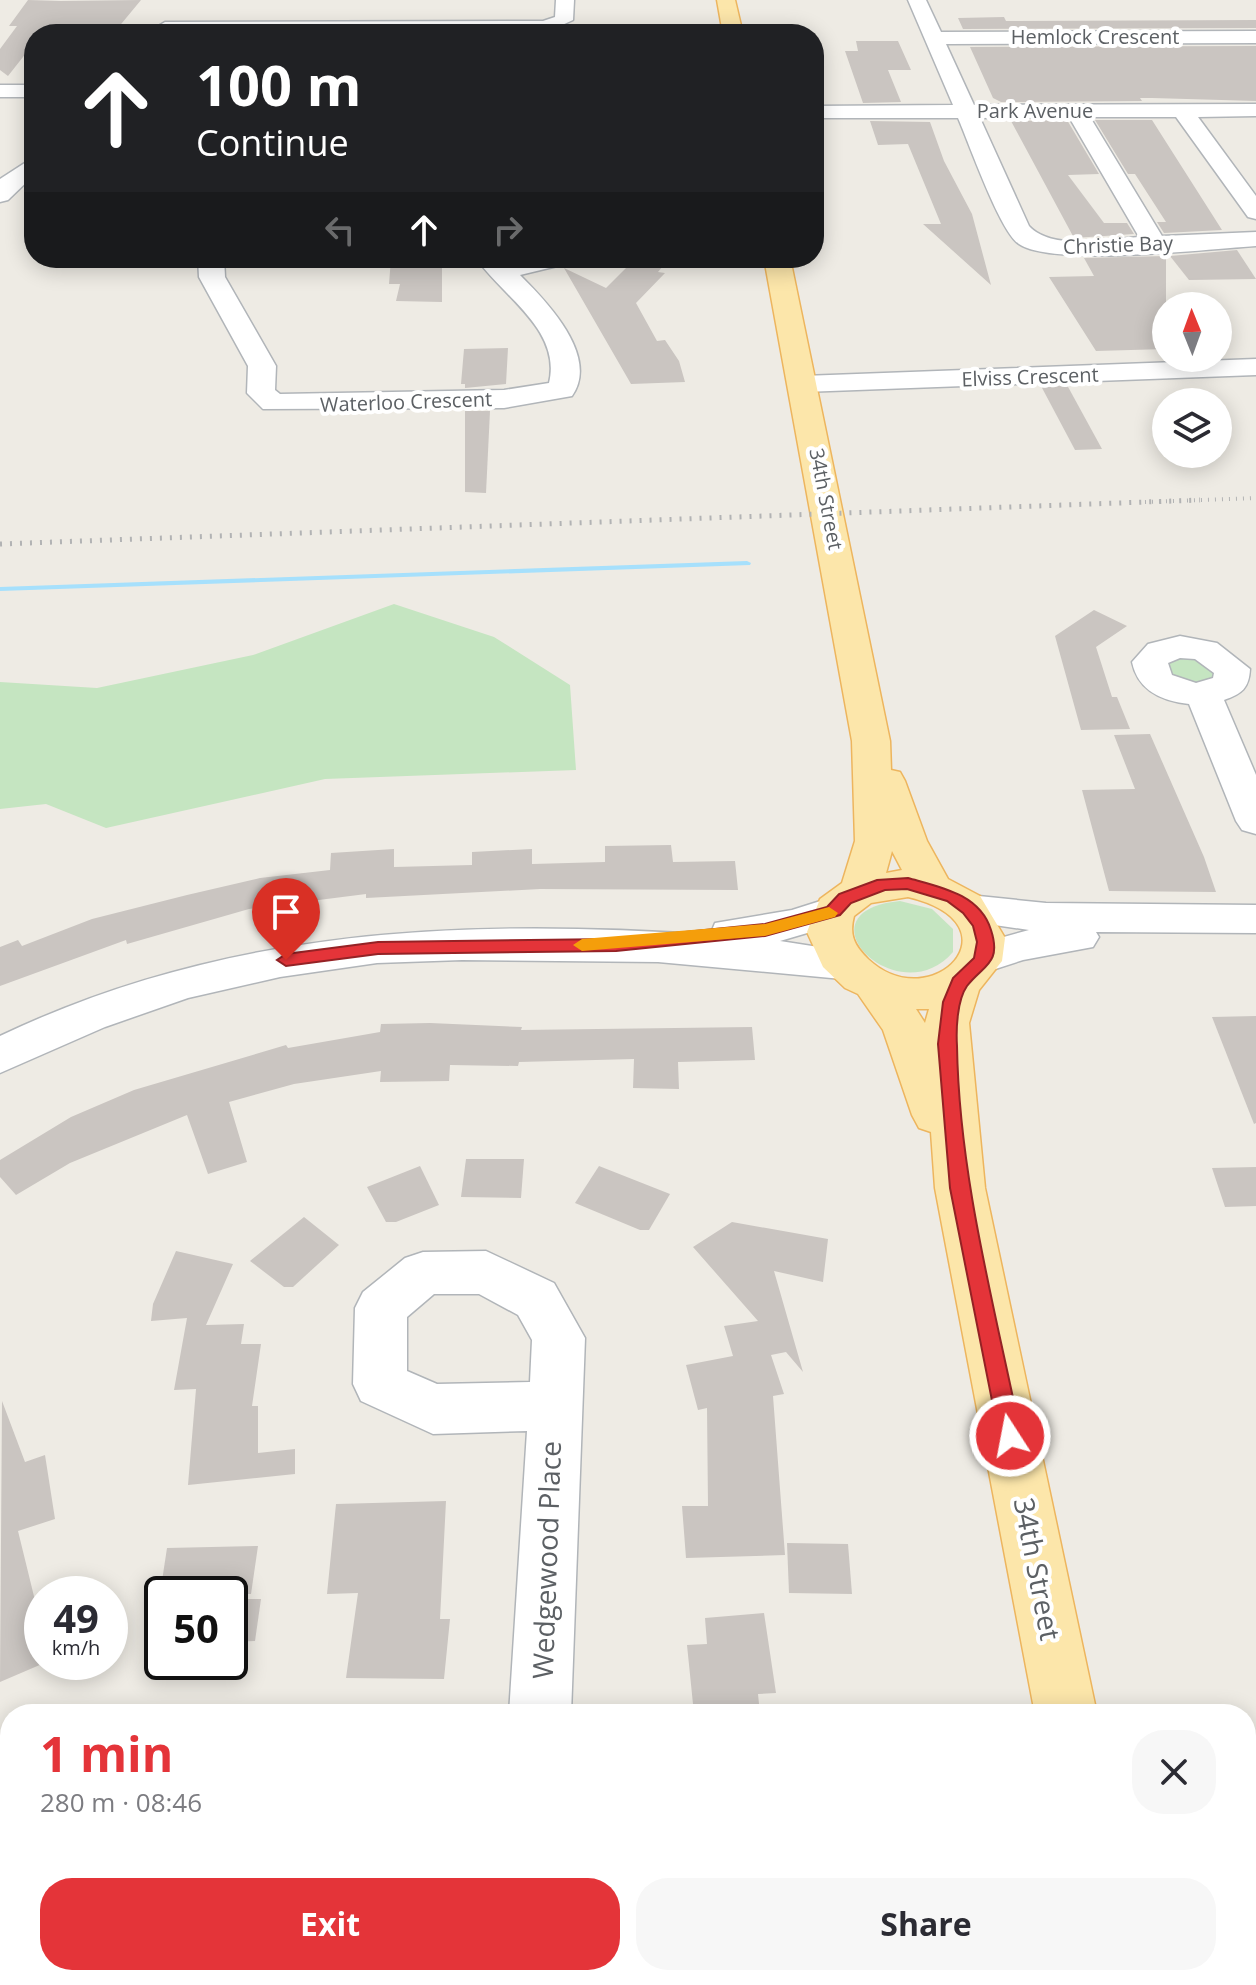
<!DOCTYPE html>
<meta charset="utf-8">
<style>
body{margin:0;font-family:"Open Sans",sans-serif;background:#f7f7f7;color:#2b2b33;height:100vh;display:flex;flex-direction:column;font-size:30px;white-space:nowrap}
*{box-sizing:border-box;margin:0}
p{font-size:26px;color:#7c7c81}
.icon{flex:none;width:44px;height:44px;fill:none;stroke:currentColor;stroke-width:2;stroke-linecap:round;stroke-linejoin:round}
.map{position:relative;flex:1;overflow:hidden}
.panel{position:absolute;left:0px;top:1704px;width:1256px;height:282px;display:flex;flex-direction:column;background:#fff;border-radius:32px 32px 0 0;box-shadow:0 4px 20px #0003}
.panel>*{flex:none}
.hud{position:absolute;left:24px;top:24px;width:800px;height:244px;border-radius:32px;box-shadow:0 4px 20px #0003;background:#202124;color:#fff;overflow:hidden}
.needle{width:52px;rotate:359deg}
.fabs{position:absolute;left:1152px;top:292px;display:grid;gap:16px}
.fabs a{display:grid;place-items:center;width:80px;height:80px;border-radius:50%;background:#fff;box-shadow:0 4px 20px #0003;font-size:40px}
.speed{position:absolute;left:24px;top:1576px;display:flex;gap:16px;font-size:40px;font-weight:700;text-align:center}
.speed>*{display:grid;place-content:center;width:104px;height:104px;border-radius:50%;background:#fff;box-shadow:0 4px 20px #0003;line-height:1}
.speed small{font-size:20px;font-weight:400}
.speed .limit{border:4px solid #111;border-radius:12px;background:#fff;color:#111}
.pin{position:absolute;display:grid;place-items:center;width:68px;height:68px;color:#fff;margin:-82px -34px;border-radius:50% 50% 50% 0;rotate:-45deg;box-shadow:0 0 8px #0007}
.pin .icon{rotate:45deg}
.me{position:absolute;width:88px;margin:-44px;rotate:349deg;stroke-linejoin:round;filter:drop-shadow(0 0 6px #0008)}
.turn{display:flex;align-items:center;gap:28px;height:168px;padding:0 40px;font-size:36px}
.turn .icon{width:104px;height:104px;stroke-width:2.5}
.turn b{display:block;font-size:56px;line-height:68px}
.lanes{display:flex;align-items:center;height:76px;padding:0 40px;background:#0003;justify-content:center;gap:40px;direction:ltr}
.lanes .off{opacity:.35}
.round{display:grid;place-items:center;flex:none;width:84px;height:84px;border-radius:32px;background:#f7f7f7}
.headline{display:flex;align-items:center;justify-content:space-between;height:136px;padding:0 40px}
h1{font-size:48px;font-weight:700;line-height:60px;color:#e43439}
.button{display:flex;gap:16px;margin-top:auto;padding:16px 40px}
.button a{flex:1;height:92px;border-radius:32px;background:#e43439;color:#fff;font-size:32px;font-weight:700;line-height:92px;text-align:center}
.button a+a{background:#f7f7f7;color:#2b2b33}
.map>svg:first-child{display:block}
.green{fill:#c5e5c1}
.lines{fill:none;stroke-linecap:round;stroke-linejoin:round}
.stream{fill:#a6e0fc;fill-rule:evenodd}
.building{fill:#cac5c1}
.minor-casing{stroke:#b1b5b9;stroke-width:3}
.major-casing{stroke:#edb55e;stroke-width:3}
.minor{fill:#fff;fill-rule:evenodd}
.major{fill:#fce6aa;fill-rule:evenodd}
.rail-far1{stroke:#b2b3b4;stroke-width:4;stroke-dasharray:1 6;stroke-linecap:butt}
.rail{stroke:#b2b3b4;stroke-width:5;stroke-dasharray:2 8;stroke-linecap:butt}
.route{fill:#e43439;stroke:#942225;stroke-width:2}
.slow{fill:#f59e0b}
.labels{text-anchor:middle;stroke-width:8;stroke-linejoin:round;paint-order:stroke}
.far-street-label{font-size:20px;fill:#5c6064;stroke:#fff}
.near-street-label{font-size:28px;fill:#5c6064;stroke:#fff}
</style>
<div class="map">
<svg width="1256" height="1985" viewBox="0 0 1256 1985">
<rect width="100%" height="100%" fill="#eeebe4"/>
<!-- green -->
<g class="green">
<polygon points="394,604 494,637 570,685 576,770 325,779 106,828 46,804 0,809 0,682 97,688 253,655"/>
<polygon points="1171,657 1204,658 1218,678 1198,686 1172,678 1167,660"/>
<path d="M900 901 932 909 953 929V952C898 1016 794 911 900 901Z"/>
</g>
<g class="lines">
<!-- stream -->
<polygon class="stream" points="747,561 751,563 750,565 0,591 0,587"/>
</g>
<!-- building -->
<g class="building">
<polygon points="28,0 61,1 141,0 117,29 44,30 34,34 34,43 8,76 0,70 0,49 17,26 9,26"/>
<polygon points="1004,17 1006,21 1256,20 1256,28 963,29 958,18"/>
<polygon points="856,41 898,41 911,70 888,70 901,102 863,103 845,51 858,51"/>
<polygon points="1256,46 1256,101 1152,98 1140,98 1142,101 1001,102 993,98 970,47"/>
<polygon points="1067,120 1099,174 1068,175 1104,223 1127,223 1134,234 1074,238 1011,121"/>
<polygon points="1095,120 1152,120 1222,230 1164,233 1157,222 1166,222 1135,174 1128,174"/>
<polygon points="870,121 930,122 944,161 972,214 991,285 923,224 941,224 908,144 878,145"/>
<polygon points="1237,250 1256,279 1189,280 1170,256"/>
<polygon points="1166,256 1166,349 1096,351 1049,277 1094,276 1084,258"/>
<polygon points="391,258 416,258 415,265 442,265 442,302 396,301 400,284 389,284"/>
<polygon points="632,262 662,267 658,272 665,273 636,303 657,341 665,340 679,361 685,382 631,384 564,268 606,288"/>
<polygon points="508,348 506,384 465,388 465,384 461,384 464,349"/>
<polygon points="1067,385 1102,449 1075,450 1041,386"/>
<polygon points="465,411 490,411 486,493 465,492"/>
<polygon points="1094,610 1127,626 1096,647 1112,697 1117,697 1130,729 1081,730 1055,636"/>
<polygon points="1150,734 1204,857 1216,892 1109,891 1082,790 1135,789 1114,735"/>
<polygon points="671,845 673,862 735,861 738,890 540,889 366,898 366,894 249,909 127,944 126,940 0,986 0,947 18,940 22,946 92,919 187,895 260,878 330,870 331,853 394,849 394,867 472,865 472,852 532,849 532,864 605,862 605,846"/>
<polygon points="1256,1016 1256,1123 1254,1124 1212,1017"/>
<polygon points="430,1023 522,1027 521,1030 752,1027 755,1060 678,1062 679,1089 633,1088 634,1059 519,1062 518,1066 450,1065 449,1081 380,1082 381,1071 294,1084 229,1102 247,1162 208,1174 187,1115 70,1163 16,1195 0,1177 0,1160 71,1117 134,1090 286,1045 288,1048 380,1032 381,1024"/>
<polygon points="466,1159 524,1159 521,1198 461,1197"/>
<polygon points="420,1166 439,1205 396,1222 386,1222 367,1187"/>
<polygon points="599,1166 670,1194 649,1230 640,1230 575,1203"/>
<polygon points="1256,1167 1256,1206 1225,1207 1212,1168"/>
<polygon points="304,1217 339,1245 293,1287 284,1287 250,1261"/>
<polygon points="732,1222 828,1239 823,1282 774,1271 803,1372 786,1352 771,1355 784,1394 773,1396 785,1555 686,1558 682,1506 708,1506 707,1408 698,1410 686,1365 733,1356 724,1326 758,1321 693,1247"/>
<polygon points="176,1251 233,1264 206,1325 244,1324 241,1344 261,1344 252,1406 258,1406 258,1453 295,1449 295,1474 188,1485 196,1389 174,1390 187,1318 151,1321 153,1304"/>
<polygon points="2,1401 25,1462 45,1455 55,1519 18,1531 42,1629 42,1664 0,1682"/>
<polygon points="446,1501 440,1619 450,1619 444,1679 346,1678 358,1593 327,1594 336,1504"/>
<polygon points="787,1543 848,1544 852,1594 789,1593"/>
<polygon points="258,1546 251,1594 160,1594 167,1548"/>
<polygon points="230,1599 261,1599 255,1641 230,1642"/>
<polygon points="764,1613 776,1693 758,1694 760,1714 694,1714 687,1645 707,1644 705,1618"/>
</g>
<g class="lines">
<!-- minor casing -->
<g class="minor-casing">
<g id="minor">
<polygon points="556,0 574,0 573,20 545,33 165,34 155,28 165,22 543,21 555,17"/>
<path d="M908 0H926L941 32 1256 31V43L946 44 974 105 1256 104V116L1198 117 1256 196V219L1248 217 1176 117H1090L1162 236 1256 232V246C1210 249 1052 267 1019 244 1000 232 969 143 958 118H814V106L953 105ZM1069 117 1139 237C1108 239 1052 251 1029 226L980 118Z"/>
<rect x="0" y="85" width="34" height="12"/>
<polygon points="34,157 34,175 8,200 0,202 0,179"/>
<path d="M198 258H224L225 277 276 366 275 390 280 394 504 390 549 383C562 330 502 296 476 258H503L507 262 527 258H574L570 263 520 275C546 301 600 356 572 396L504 408 263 409 247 393 248 366 199 277Z"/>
<polygon points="1256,359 1256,375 803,392 793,390 789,384 793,378 803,376"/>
<path d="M1180 636 1217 643 1250 669C1249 688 1242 694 1224 700L1256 775V834L1242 830 1236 821 1189 704C1162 701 1138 691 1132 662L1148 644ZM1180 658 1195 659 1214 673 1213 678 1196 683 1172 675 1168 663Z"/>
<polygon points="969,895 1046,903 1256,905 1256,933 1096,932 1099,937 1093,947 1023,960 983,973 968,969 961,958 968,947 1029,930 954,919 948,909 954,899"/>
<path d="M833 897 848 901 854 911 848 921 780 941 857 953 864 964 857 975 842 979 658 962 462 960 377 963 280 977 188 998 105 1027 0 1073V1036C226 928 464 918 710 935L715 923 792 910Z"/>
<path d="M486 1251 554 1283 585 1338 571 1714H509L527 1431 433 1434 361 1401 353 1384 355 1308 363 1292 405 1258 423 1252ZM434 1294H479L518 1315 532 1340 530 1382 437 1384 407 1371V1317Z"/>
<polygon points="10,1739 10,1803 0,1804 0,1740"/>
<rect x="504" y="1976" width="70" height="9"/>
</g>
</g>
<!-- major casing -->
<g class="major-casing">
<g id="major">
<polygon points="717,0 735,0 743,34 723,34"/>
<path d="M764 258H790L890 741 891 770 900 772 905 781 927 841 948 879 980 896 1005 938 1002 961 979 990 969 1023 985 1188 1097 1714H1035L935 1188 931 1132 919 1128 912 1115 883 1030 858 994 845 988 823 967 807 932 820 899 842 883 855 841 852 741ZM892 851 902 870 886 873ZM908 897C1022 924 932 1019 868 959 854 945 849 935 854 916L871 903ZM916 1009H929L925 1023Z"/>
<polygon points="1084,1976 1154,1976 1156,1985 1086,1985"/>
</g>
</g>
<!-- minor -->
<use href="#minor" class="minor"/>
<!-- major -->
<use href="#major" class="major"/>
<!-- rail-far1 -->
<polyline class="rail-far1" points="1145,502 1256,498"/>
<!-- rail -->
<polyline class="rail" points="0,544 1200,500"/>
</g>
<!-- route -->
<path class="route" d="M908 878C940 887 980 894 991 930 1002 964 983 965 967 986 957 1000 956 1030 957 1046 959 1177 995 1308 1021 1436L1018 1443 1010 1446 1002 1443 999 1436 950 1188 938 1044 943 1002 953 978 974 958 977 942 973 926 963 913 947 901 907 889 885 890 851 903 840 915 765 936 616 951 378 954 286 966 277 960 286 954 378 942 616 939 765 924 827 907 839 894 877 880Z"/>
<!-- slow -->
<polygon class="slow" points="829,907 838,913 835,917 765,936 582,951 573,945 582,939 765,924"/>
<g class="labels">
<!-- far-street labels -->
<g class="far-street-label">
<text x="1095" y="44">Hemlock Crescent</text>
<text x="1035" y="118">Park Avenue</text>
<text transform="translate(1118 245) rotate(-2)" y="7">Christie Bay</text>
<text transform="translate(1030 377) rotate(-2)" y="7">Elviss Crescent</text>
<text transform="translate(406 402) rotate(-2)" y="7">Waterloo Crescent</text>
<text transform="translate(826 499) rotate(79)" y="7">34th Street</text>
</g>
<!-- near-street labels -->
<g class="near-street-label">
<text transform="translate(547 1560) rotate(-88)" y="10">Wedgewood Place</text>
<text transform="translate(1037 1569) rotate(79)" y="10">34th Street</text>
</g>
</g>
</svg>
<div class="fabs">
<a><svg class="needle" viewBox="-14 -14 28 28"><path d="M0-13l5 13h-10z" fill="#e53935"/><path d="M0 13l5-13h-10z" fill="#7c7c81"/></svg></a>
<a><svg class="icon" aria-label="layers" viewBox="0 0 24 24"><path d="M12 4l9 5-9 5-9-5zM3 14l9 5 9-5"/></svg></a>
</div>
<div class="speed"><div>49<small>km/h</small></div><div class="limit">50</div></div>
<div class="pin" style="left:286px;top:960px;background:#d93025"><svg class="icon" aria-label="arrive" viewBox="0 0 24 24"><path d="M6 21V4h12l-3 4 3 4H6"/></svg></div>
<svg class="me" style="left:1010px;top:1436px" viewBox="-20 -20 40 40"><circle r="17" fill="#e43439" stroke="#fff" stroke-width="3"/><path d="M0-11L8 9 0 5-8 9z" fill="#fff"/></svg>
<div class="hud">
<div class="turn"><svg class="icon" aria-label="ahead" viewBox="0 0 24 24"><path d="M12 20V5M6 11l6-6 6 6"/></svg><div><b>100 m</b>Continue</div></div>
<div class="lanes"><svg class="icon off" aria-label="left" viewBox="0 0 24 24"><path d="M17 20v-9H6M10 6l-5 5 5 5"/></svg><svg class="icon" aria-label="ahead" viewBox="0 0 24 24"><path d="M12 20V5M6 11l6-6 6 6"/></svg><svg class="icon off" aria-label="right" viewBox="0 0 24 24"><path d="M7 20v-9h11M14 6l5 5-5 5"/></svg></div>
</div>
<section class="panel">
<div class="headline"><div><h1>1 min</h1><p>280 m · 08:46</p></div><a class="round"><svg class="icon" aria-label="close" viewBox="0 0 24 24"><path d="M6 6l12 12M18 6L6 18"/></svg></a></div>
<div class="button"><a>Exit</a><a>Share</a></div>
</section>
</div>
